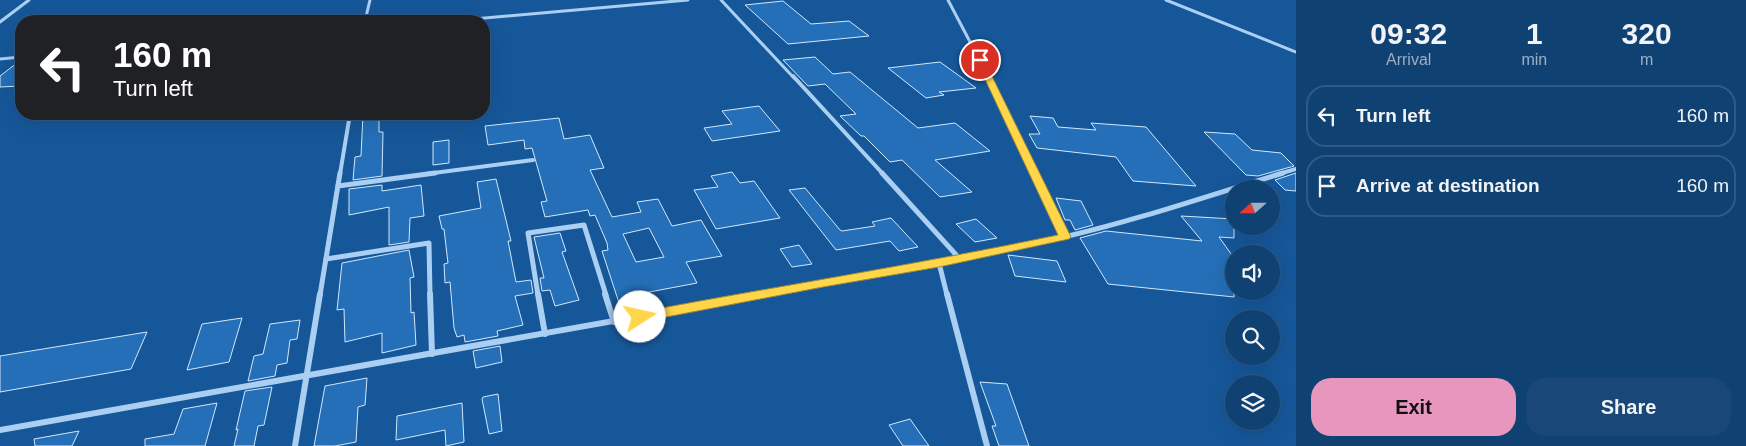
<!DOCTYPE html>
<style>
body{margin:0;font-family:Arial,sans-serif;background:#194878;color:#f1f3f6;height:100vh;display:flex;flex-direction:column;font-size:19px;white-space:nowrap}
*{box-sizing:border-box;margin:0}
p{font-size:16px;color:#9cafc4}
.icon{flex:none;width:28px;height:28px;fill:none;stroke:currentColor;stroke-width:2;stroke-linecap:round;stroke-linejoin:round}
.map{position:relative;flex:1;overflow:hidden}
.side{display:flex;flex-direction:column;background:#104173;width:450px}
.side>*{flex:none}
.hud{position:absolute;left:15px;top:15px;width:475px;height:105px;border-radius:20px;box-shadow:0 5px 20px #0002,0 0 0 1px #305a85;background:#202124;color:#fff;overflow:hidden}
.needle{width:32px;rotate:249deg}
.tools{position:absolute;left:1225px;top:180px;display:grid;gap:10px}
.tools a{display:grid;place-items:center;width:55px;height:55px;border-radius:50%;background:#104173;box-shadow:0 5px 20px #0002,0 0 0 1px #305a85;font-size:25px}
.pin{position:absolute;display:grid;place-items:center;width:42px;height:42px;color:#fff;margin:-21px;border:2px solid #fff;border-radius:50%;box-shadow:0 1px 5px #0007}
.me{position:absolute;width:55px;margin:-28px;rotate:80deg;stroke-linejoin:round;filter:drop-shadow(0 0 4px #0008)}
.turn{display:flex;align-items:center;gap:18px;height:105px;padding:0 15px;font-size:22px}
.turn .icon{width:65px;height:65px;stroke-width:2.5}
.turn b{display:block;font-size:35px;line-height:42px}
.eta{display:flex;justify-content:space-evenly;align-items:center;height:85px;text-align:center}
.eta b{font-size:30px;font-weight:600;line-height:35px}
.cta{display:flex;gap:10px;margin-top:auto;padding:10px 15px}
.cta a{flex:1;height:58px;border-radius:20px;background:#e797bd;color:#111;font-size:20px;font-weight:600;line-height:58px;text-align:center}
.cta a+a{background:#194878;color:#f1f3f6}
ul{padding:0;list-style:none}
li{display:flex;align-items:center;gap:15px;height:62px;margin:0 10px 8px;padding:0 5px;border:2px solid #305a85;border-radius:20px}
li div{flex:1}
li b{display:block;font-size:19px}
li em{font-style:normal}
main{display:flex;flex:1;min-height:0}
.map>svg:first-child{display:block}
.building{fill:#246fb7;stroke:#d1e8fc;fill-rule:evenodd}
.lines{fill:none;stroke-linecap:round;stroke-linejoin:round}
.street-far3{stroke:#aacff2;stroke-width:3}
.street-far2{stroke:#aacff2;stroke-width:4}
.street-far1{stroke:#aacff2;stroke-width:5}
.street{stroke:#aacff2;stroke-width:6}
.route{fill:#ffd54a;stroke:#a68a30}
</style>
<main>
<div class="map">
<svg width="1296" height="446" viewBox="0 0 1296 446">
<rect width="100%" height="100%" fill="#165799"/>
<!-- building -->
<g class="building">
<polygon points="783,1 811,24 849,21 869,36 788,44 745,5"/>
<polygon points="815,57 833,74 850,72 918,128 955,123 990,151 935,160 972,192 940,197 902,160 890,162 864,136 861,136 840,116 856,114 825,84 808,86 783,60"/>
<polygon points="21,60 21,86 0,87 0,76"/>
<polygon points="940,62 976,88 939,92 944,95 926,98 888,68"/>
<polygon points="759,106 780,131 712,141 704,128 732,124 722,111"/>
<polygon points="363,114 379,114 379,132 383,132 382,176 353,180 355,157 361,156"/>
<polygon points="1030,116 1053,118 1058,127 1096,130 1091,123 1146,127 1196,186 1133,181 1116,157 1037,148 1029,134 1040,134"/>
<path d="M559 118 564 139 590 135 604 168 590 170 612 217 641 212 637 202 658 199 672 226 701 220 722 256 686 262 697 283 644 293 648 302 621 309 602 251 608 250 607 243 595 215 590 216 588 210 545 217 541 202 547 201 532 148 525 149 524 140 488 145 485 126ZM649 228 664 257 636 262 623 234Z"/>
<polygon points="1204,132 1235,134 1252,150 1281,153 1294,166 1258,176 1246,175"/>
<polygon points="449,140 449,163 433,165 433,142"/>
<polygon points="732,172 740,183 754,181 780,218 716,229 694,190 718,187 711,176"/>
<polygon points="1296,173 1296,191 1285,190 1275,180"/>
<polygon points="496,179 511,241 508,241 516,282 531,280 533,293 515,296 523,325 497,331 498,336 465,342 464,335 457,337 454,328 450,282 445,283 444,264 448,263 444,229 442,229 439,216 481,208 477,182"/>
<polygon points="382,185 382,191 421,185 424,216 410,218 409,242 389,245 389,207 349,215 349,189"/>
<polygon points="805,188 840,230 842,231 875,226 872,222 891,218 918,247 899,251 890,241 836,250 789,190"/>
<polygon points="1056,198 1081,201 1093,225 1075,230 1070,220 1065,220"/>
<polygon points="1181,216 1234,219 1234,238 1219,237 1234,258 1234,297 1108,284 1080,238 1106,231 1202,241"/>
<polygon points="976,219 997,238 975,242 956,224"/>
<polygon points="560,233 566,251 562,252 579,300 555,306 550,290 542,291 540,278 544,278 534,237"/>
<polygon points="799,245 812,264 792,267 780,249"/>
<polygon points="409,250 414,277 410,278 411,313 414,312 416,345 382,353 382,333 345,342 344,309 337,310 342,263"/>
<polygon points="1008,255 1057,261 1066,282 1015,276"/>
<polygon points="242,318 229,362 187,370 202,324"/>
<polygon points="300,320 297,339 290,340 287,363 277,365 275,376 248,381 254,356 263,354 270,324"/>
<polygon points="147,332 131,369 0,392 0,356"/>
<polygon points="500,346 502,362 476,368 473,351"/>
<polygon points="367,378 365,405 358,407 356,442 335,446 314,446 325,386"/>
<polygon points="980,382 1007,384 1029,446 999,446 992,426 996,426"/>
<polygon points="272,387 264,425 258,426 254,446 234,446 238,429 236,430 245,391"/>
<polygon points="498,394 502,431 489,434 482,399 483,397"/>
<polygon points="217,403 205,446 145,446 145,439 174,434 183,409"/>
<polygon points="462,403 464,442 446,446 445,430 396,440 397,416"/>
<polygon points="910,419 929,446 903,446 889,425"/>
<polygon points="79,431 72,446 35,446 34,439"/>
</g>
<g class="lines">
<!-- street-far3 -->
<g class="street-far3">
<polyline points="721,0 794,78"/>
<polyline points="948,0 989,78"/>
<polyline points="1166,0 1296,52"/>
<polyline points="365,21 370,0"/>
<polyline points="451,21 688,0"/>
<polyline points="0,22 29,0"/>
<polyline points="0,59 21,57"/>
</g>
<!-- street-far2 -->
<g class="street-far2">
<polyline points="793,76 883,174"/>
<polyline points="988,76 1035,174"/>
<polyline points="340,174 350,114"/>
<polyline points="426,174 533,160"/>
<polyline points="1279,174 1296,169"/>
</g>
<!-- street-far1 -->
<g class="street-far1">
<polyline points="882,173 959,258"/>
<polyline points="1035,173 1065,237"/>
<polyline points="338,186 435,173"/>
<polyline points="326,259 429,243 430,295"/>
<polyline points="939,263 947,295"/>
<polyline points="320,295 340,173"/>
<polyline points="538,295 528,233 584,225 606,295"/>
<path d="M758 295C860 277 963 260 1064 237 1138 220 1210 195 1283 173"/>
</g>
<!-- street -->
<g class="street">
<polyline points="430,294 432,354"/>
<polyline points="538,294 545,334"/>
<polyline points="605,294 614,322"/>
<polyline points="947,294 987,446"/>
<polyline points="0,430 765,294"/>
<polyline points="295,446 320,294"/>
</g>
</g>
<!-- route -->
<path class="route" d="M980 58 984 60 1071 237 1069 239 939 267 823 287 640 322 635 320 633 317 635 314 640 312C779 286 919 264 1058 235L976 60Z"/>
</svg>
<div class="tools">
<a><svg class="needle" viewBox="-14 -14 28 28"><path d="M0-13l5 13h-10z" fill="#e53935"/><path d="M0 13l5-13h-10z" fill="#9cafc4"/></svg></a>
<a><svg class="icon" aria-label="sound" viewBox="0 0 24 24"><path d="M4 9h4l5-4v14l-5-4H4zM17 9q2 3 0 6"/></svg></a>
<a><svg class="icon" aria-label="search" viewBox="0 0 24 24"><circle cx="10" cy="10" r="6"/><path d="M15 15l6 6"/></svg></a>
<a><svg class="icon" aria-label="layers" viewBox="0 0 24 24"><path d="M12 4l9 5-9 5-9-5zM3 14l9 5 9-5"/></svg></a>
</div>
<div class="pin" style="left:980px;top:60px;background:#d93025"><svg class="icon" aria-label="arrive" viewBox="0 0 24 24"><path d="M6 21V4h12l-3 4 3 4H6"/></svg></div>
<svg class="me" style="left:640px;top:317px" viewBox="-20 -20 40 40"><circle r="19" fill="#fff"/><path d="M0-13L10 11 0 6-10 11z" fill="#ffd54a"/></svg>
<div class="hud">
<div class="turn"><svg class="icon" aria-label="left" viewBox="0 0 24 24"><path d="M17 20v-9H6M10 6l-5 5 5 5"/></svg><div><b>160 m</b>Turn left</div></div>
</div>
</div>
<section class="side">
<div class="eta">
<div><b>09:32</b><p>Arrival</p></div>
<div><b>1</b><p>min</p></div>
<div><b>320</b><p>m</p></div>
</div>
<ul>
<li><svg class="icon" aria-label="left" viewBox="0 0 24 24"><path d="M17 20v-9H6M10 6l-5 5 5 5"/></svg><div><b>Turn left</b></div><em>160 m</em></li>
<li><svg class="icon" aria-label="arrive" viewBox="0 0 24 24"><path d="M6 21V4h12l-3 4 3 4H6"/></svg><div><b>Arrive at destination</b></div><em>160 m</em></li>
</ul>
<div class="cta"><a>Exit</a><a>Share</a></div>
</section>
</main>
